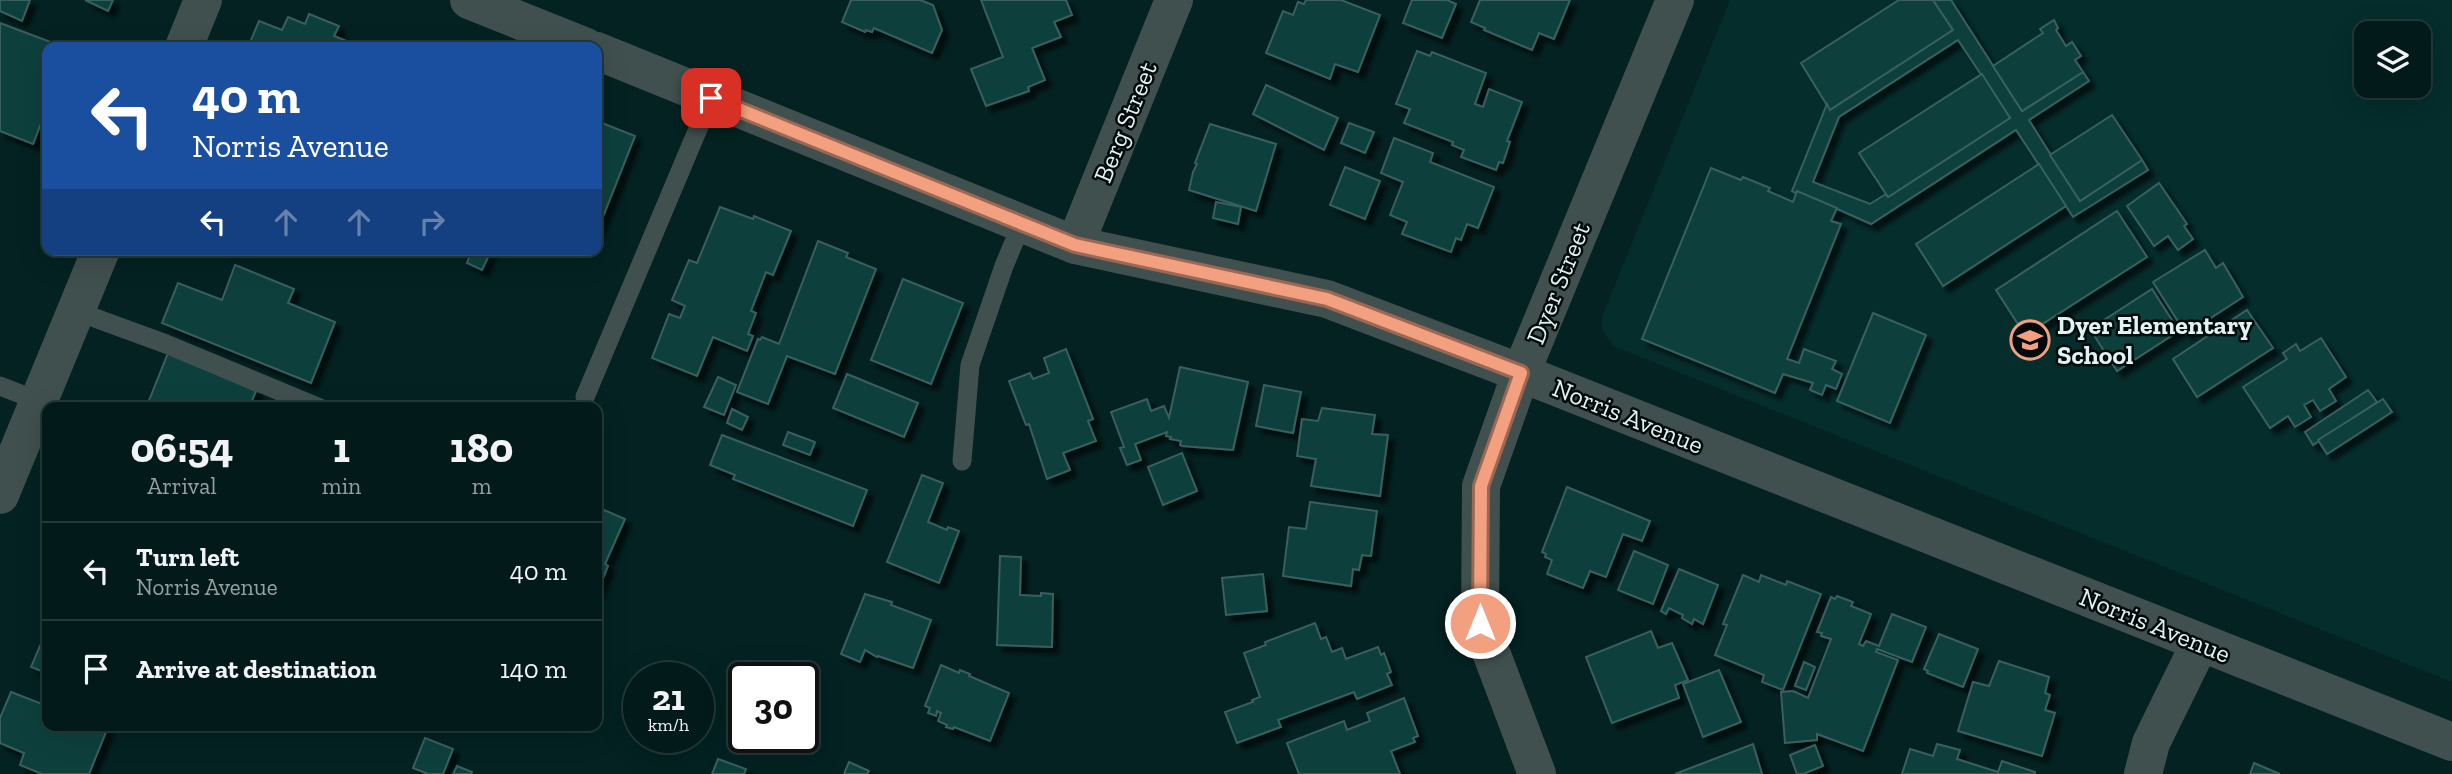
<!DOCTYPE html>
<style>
body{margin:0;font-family:"Zilla Slab",serif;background:#102726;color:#f1f3f6;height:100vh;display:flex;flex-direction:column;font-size:26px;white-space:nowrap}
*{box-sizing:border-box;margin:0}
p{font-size:23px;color:#96a1a2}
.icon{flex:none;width:38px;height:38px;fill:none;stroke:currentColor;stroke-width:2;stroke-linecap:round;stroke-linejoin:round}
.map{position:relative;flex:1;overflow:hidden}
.details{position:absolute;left:42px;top:402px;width:560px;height:329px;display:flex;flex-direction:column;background:#021a19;border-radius:14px;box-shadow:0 7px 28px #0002,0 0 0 2px #233838}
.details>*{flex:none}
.hud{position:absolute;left:42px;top:42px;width:560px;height:214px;border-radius:14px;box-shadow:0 7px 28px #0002,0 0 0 2px #233838;background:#1a4fa0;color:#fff;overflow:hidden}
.tools{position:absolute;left:2354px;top:21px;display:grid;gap:14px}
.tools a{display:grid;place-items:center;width:77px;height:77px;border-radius:14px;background:#021a19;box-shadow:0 7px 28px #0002,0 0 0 2px #233838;font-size:35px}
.speed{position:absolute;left:623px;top:662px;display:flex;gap:14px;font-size:35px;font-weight:700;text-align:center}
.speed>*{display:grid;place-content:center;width:91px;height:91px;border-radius:50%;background:#021a19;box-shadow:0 7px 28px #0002,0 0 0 2px #233838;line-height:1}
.speed small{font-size:18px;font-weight:400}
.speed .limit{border:4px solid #111;border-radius:10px;background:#fff;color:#111}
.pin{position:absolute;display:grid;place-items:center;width:60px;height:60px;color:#fff;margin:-30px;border-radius:14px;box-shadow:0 4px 10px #0006}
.me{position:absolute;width:77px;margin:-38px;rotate:0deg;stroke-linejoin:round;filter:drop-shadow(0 0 5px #0008)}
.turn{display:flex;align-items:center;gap:24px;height:147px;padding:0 35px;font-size:32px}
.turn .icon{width:91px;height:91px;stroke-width:2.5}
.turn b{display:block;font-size:49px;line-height:60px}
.lanes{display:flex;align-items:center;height:66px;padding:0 35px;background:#0003;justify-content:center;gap:35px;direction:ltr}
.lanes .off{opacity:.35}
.eta{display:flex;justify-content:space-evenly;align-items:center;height:119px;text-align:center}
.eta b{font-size:42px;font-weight:700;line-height:49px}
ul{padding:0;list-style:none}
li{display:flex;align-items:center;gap:21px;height:98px;padding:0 35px;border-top:2px solid #233838}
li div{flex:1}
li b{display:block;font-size:26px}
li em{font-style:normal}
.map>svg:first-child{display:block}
.built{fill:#042d2c;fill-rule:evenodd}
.building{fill:#09403e;stroke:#38605e;stroke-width:2;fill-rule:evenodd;filter:url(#shadow)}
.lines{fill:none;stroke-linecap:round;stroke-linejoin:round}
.service{stroke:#40504f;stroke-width:19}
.minor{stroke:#40504f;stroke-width:38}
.route-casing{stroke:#9d6853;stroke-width:18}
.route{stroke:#f2a07f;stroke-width:12}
.labels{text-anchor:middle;stroke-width:5;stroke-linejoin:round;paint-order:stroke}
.street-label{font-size:26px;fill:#dff4f2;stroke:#000909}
.poi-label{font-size:26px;font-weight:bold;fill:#dff4f2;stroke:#000909;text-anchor:start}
</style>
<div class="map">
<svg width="2452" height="774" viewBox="0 0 2452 774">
<defs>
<filter id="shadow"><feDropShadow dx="6" dy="6" stdDeviation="2" flood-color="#0009"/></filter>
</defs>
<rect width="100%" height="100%" fill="#032221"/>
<!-- built -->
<path class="built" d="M1730 0H2452V682L1613 346 1603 331 1601 323 1604 312ZM2366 33H2418V86H2366Z"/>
<!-- building -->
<g class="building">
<polygon points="0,0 30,0 22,21 0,11"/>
<polygon points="85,0 113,0 108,11"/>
<polygon points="851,0 920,0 933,5 942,30 932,53 874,28 872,32 866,30 865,32 842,22"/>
<polygon points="981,0 1066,0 1072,15 1054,22 1061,37 1032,48 1045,80 1028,87 1029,91 986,106 971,69 1003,57"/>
<polygon points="1306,0 1341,0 1380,15 1358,72 1335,64 1330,79 1266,53 1283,11 1293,15 1298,2 1304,4"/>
<polygon points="1412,0 1447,0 1456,4 1442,38 1403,23"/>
<polygon points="1480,0 1570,0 1554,39 1539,33 1532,50 1484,30 1485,28 1471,22"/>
<polygon points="1899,0 1933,0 1953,30 1830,110 1801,63"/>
<path d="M1933 0H1951L2022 111 2083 72 2089 81 2029 120 2080 201 2142 160 2148 170 2073 217 2016 130 1871 224 1797 191V194L1792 191 1827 104 1830 110 1953 30ZM1958 40 2010 118 1888 197 1886 194 1870 204 1813 182 1839 117Z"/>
<polygon points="309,14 339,26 334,36 354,44 352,47 248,47 259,21 282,30 288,17 305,24"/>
<polygon points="2054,20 2058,28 2056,30 2066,46 2072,42 2081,56 2075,60 2083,72 2022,111 1993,66 2043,33 2040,29"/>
<polygon points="0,23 56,44 55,46 59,47 47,47 47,108 33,144 0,131"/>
<polygon points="1417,51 1430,56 1432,52 1486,73 1475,104 1483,107 1489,89 1522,102 1507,141 1510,142 1503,163 1499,162 1496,170 1461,157 1464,150 1452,145 1453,142 1404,123 1410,109 1396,104"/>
<polygon points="1982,74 2010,118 1888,197 1859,153"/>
<polygon points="1266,85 1338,118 1324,150 1253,114"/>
<polygon points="2112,115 2142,160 2080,201 2050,155"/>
<polygon points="597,121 635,136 597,232"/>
<polygon points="1349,123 1374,132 1365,153 1341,143"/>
<polygon points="1210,124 1276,144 1256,211 1189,190 1193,172 1197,164 1195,163"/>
<polygon points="1394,138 1433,153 1430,162 1494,187 1478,228 1467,224 1461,240 1456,238 1451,252 1402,234 1407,222 1390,215 1403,182 1381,173"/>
<polygon points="2039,164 2066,206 1943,286 1916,244"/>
<polygon points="1345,167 1380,181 1365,219 1330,205"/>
<polygon points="1711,168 1741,180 1743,177 1770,188 1768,191 1793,202 1797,191 1837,208 1831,221 1841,224 1787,359 1799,363 1804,349 1836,361 1832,369 1842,374 1836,389 1826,385 1822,395 1810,390 1813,383 1783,374 1775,393 1642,339"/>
<polygon points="2159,183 2187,224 2184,226 2193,239 2178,250 2168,236 2154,246 2127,206"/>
<polygon points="1216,202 1241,207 1238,224 1213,218"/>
<polygon points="720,207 753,219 754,216 791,231 773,275 766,272 751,311 756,313 748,334 753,336 747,351 713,337 697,376 652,358 669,314 680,318 685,306 672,300 689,260 697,263"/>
<polygon points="2117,211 2147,257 2025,335 1996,290"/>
<polygon points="818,241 848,253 846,257 876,269 835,374 787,356 768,404 737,392 758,339 760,340 762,337 779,344"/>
<polygon points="472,250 490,253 482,270 467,263"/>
<polygon points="2205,250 2216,268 2223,263 2243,297 2186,334 2153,282"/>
<polygon points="235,265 294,289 288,303 335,322 311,383 162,323 178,283 222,300"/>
<polygon points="903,279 963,303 931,384 871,360"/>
<polygon points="2152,289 2179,331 2117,371 2090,329"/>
<polygon points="2247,310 2273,348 2197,397 2173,359"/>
<polygon points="1873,313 1926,335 1890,423 1837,401"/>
<polygon points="2321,338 2346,377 2329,389 2336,401 2320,411 2313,400 2304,405 2311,417 2295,427 2288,416 2270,428 2243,387 2287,359 2283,353 2296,344 2300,351"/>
<polygon points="1066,349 1093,419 1088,421 1096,441 1063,453 1070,470 1047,479 1029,424 1026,425 1009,381 1030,373 1033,379 1049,373 1044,358"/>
<polygon points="168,353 256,391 249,408 146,408"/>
<polygon points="1180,367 1248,382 1233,450 1182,446 1180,445 1181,441 1170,439 1171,437 1166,436 1167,432 1135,444 1141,460 1127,465 1120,448 1124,447 1111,412 1147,399 1151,411 1164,406 1169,418"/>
<polygon points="847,374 918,403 904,437 833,408"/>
<polygon points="718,377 736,385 724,415 704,407"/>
<polygon points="1264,385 1301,392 1293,433 1256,426"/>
<polygon points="2368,390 2377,402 2313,445 2305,432"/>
<polygon points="2383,399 2392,412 2327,454 2318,440"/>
<polygon points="1322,408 1375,415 1372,434 1388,435 1380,496 1311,486 1316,459 1297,456 1302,419 1318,421"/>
<polygon points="732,409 748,417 742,430 727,423"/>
<polygon points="788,432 815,442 810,455 783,445"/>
<polygon points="722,435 867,490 853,526 733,479 735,475 710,465"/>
<polygon points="1182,453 1197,491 1163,505 1148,467"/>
<polygon points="922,475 943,483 928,522 947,530 948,527 959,531 939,583 887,562"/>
<polygon points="1567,487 1650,521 1642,541 1623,534 1606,577 1590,571 1583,588 1547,574 1552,560 1545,557 1546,554 1542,552"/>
<polygon points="1310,502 1377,511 1371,556 1362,555 1359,570 1353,569 1351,586 1283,576 1289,527 1306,529"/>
<polygon points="597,507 625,519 605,564 608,566 597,593"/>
<polygon points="1634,551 1668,565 1653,604 1618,590"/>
<polygon points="1000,556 1021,557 1020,595 1041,596 1041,593 1053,594 1052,647 997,645"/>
<polygon points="1679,569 1718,585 1703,624 1694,619 1692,624 1682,618 1683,615 1669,608 1666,614 1661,611"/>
<polygon points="1263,574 1267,611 1226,615 1222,578"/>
<polygon points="1743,575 1759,582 1761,575 1786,585 1787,581 1821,594 1783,690 1762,682 1764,675 1715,655 1727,625 1723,624"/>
<polygon points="865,594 892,602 891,605 931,620 913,668 878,656 877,657 865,650 860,662 841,654"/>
<polygon points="1837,596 1853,602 1851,606 1871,614 1859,644 1863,646 1866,641 1879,646 1892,614 1926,627 1912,662 1877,649 1876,652 1898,660 1863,751 1817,734 1817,740 1785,743 1781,692 1793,691 1808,698 1831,639 1821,636 1822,633 1817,632 1831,597 1835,599"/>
<polygon points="1315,623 1321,639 1326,637 1332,652 1342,648 1346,659 1378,647 1381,655 1384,653 1391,672 1387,674 1392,685 1357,699 1354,692 1278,720 1281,727 1237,743 1225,712 1253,702 1252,700 1260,697 1244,653 1266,645 1265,642"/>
<polygon points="1651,631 1658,648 1672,643 1688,680 1675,685 1679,698 1612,723 1586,657"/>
<polygon points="46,632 47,632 47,673 31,667"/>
<polygon points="1939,634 1978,649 1963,687 1927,673 1928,671 1924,669"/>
<polygon points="1999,661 2049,677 2045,693 2050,695 2045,710 2055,713 2042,756 1958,731 1973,682 1989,686"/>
<polygon points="1804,662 1815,667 1806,690 1795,686"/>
<polygon points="941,665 959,673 960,670 970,674 969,676 1009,693 990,741 954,727 953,729 946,727 947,725 938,721 941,713 937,711 936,716 928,713 930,708 925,706"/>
<polygon points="1719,670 1741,722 1703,737 1683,684"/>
<polygon points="11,692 47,706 47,726 108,727 89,774 42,774 20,765 24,753 0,743 0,718"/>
<polygon points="1404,698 1418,736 1413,738 1415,742 1391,751 1400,774 1299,774 1287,743 1344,721 1347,730 1370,721 1367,713"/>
<polygon points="425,738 453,749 443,774 428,774 413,768"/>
<polygon points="1753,744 1762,774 1675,774"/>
<polygon points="1937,744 1960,750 1957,759 1998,772 2002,761 2035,772 2035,774 1902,774 1910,749 1933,756"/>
<polygon points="1815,745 1823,766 1803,774 1797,774 1790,755"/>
<polygon points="718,759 746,769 744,774 712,774"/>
<polygon points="849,762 869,771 867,774 844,774"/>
<polygon points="2254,763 2280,774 2250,774"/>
<polygon points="457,766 472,772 471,774 453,774"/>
</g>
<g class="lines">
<!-- service -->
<g class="service">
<polyline points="76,311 166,344 320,408"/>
<polyline points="0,386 39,401"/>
<polyline points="585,397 711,98"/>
<polyline points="962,461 970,365 1004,266 1022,223"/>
</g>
<!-- minor -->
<g class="minor">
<polyline points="469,0 586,47"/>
<polyline points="184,47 203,0"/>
<polyline points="597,51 1075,245 1327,299 1521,373 2452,742"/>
<polyline points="1075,245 1174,0"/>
<polyline points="0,495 101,250"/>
<polyline points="1537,774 1480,623 1481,486 1521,373 1675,0"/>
<polyline points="2143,774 2151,743 2200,643"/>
</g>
</g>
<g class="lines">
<!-- route casing -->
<g class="route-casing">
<polyline id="route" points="711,98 1075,245 1327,299 1521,373 1481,486 1480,623"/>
</g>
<!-- route -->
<use href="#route" class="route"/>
</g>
<!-- icons -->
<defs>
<g id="school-ring" transform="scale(2.0125)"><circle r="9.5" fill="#000909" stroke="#f2a07f" stroke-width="1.5"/><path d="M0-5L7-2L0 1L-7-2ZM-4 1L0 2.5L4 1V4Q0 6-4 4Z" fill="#f2a07f"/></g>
</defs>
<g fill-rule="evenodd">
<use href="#school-ring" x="2030" y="340"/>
</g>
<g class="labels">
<!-- street labels -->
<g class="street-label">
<text transform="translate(1125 122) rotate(-68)" y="9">Berg Street</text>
<text transform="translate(1558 283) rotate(-68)" y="9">Dyer Street</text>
<text transform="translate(1628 416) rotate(22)" y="9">Norris Avenue</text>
<text transform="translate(2155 625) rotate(22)" y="9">Norris Avenue</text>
</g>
<!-- poi labels -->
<g class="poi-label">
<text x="2057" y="334">Dyer Elementary<tspan x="2057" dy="30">School</tspan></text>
</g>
</g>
</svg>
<div class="tools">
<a><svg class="icon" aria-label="layers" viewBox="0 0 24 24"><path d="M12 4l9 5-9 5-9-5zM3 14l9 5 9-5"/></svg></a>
</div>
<div class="speed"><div>21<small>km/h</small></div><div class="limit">30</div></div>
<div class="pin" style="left:711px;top:98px;background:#d93025"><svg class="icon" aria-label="arrive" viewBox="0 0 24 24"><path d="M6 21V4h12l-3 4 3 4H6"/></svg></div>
<svg class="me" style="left:1480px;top:623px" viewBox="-20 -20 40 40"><circle r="17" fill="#f2a07f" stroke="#fff" stroke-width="3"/><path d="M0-11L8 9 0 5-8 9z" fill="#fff"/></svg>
<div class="hud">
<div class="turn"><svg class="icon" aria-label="left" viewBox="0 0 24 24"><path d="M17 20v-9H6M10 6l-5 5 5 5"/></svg><div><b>40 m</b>Norris Avenue</div></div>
<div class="lanes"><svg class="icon" aria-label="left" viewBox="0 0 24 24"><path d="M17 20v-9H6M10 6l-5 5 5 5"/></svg><svg class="icon off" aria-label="ahead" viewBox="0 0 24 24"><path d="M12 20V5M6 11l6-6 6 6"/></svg><svg class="icon off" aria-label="ahead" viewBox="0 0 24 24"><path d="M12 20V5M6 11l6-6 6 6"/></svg><svg class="icon off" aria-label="right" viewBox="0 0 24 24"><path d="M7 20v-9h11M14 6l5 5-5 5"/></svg></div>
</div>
<section class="details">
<div class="eta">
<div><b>06:54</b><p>Arrival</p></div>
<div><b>1</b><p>min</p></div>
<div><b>180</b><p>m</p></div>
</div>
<ul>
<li><svg class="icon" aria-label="left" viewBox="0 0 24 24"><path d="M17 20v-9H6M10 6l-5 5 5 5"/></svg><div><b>Turn left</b><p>Norris Avenue</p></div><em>40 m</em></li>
<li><svg class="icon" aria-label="arrive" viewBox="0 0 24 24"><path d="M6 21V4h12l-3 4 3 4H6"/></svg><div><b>Arrive at destination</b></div><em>140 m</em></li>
</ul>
</section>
</div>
